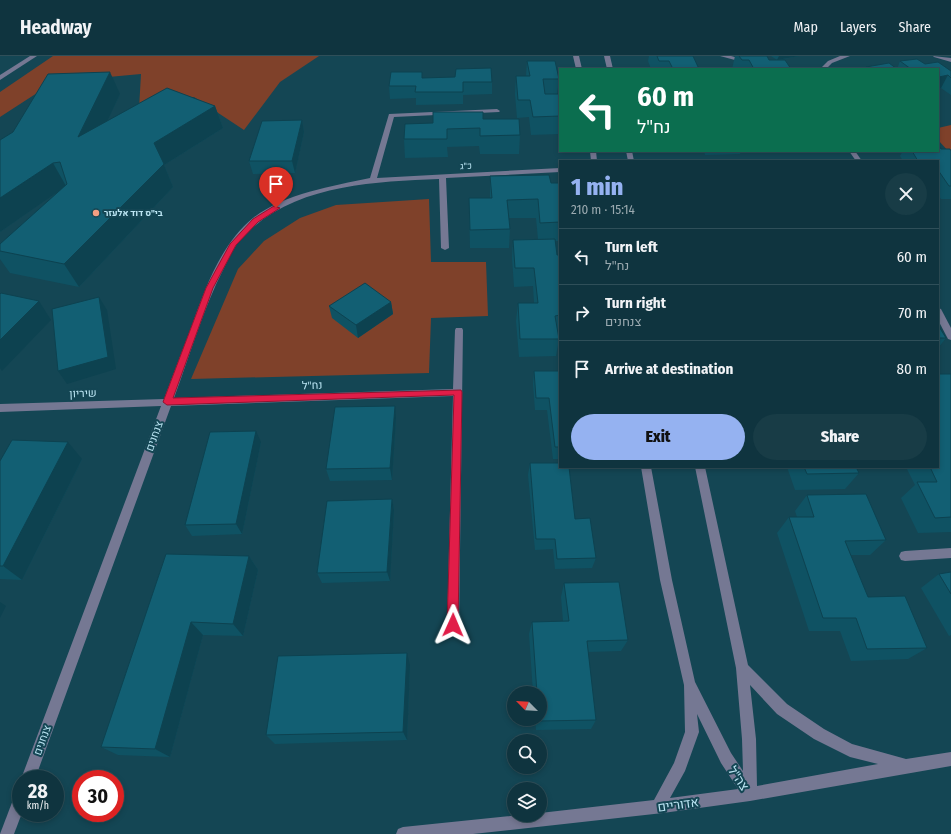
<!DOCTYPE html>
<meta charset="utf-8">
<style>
body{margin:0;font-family:"Fira Sans Condensed",Heebo,sans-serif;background:#183c46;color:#f1f3f6;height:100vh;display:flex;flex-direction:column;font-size:15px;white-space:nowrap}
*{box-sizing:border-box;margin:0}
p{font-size:13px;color:#9baab0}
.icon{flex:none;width:22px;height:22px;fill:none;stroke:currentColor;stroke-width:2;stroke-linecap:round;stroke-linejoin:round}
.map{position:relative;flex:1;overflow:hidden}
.drawer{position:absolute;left:559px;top:104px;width:380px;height:308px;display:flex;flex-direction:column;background:#0f343f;border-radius:0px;box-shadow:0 2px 6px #0003,0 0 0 1px #2f4f59}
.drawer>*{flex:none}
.top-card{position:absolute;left:559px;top:12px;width:380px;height:84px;border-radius:0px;box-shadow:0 2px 6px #0003,0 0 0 1px #2f4f59;background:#0b6e4f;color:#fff;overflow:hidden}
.needle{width:26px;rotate:294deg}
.fabs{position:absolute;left:507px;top:630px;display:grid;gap:8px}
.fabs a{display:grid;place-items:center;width:40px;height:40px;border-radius:50%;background:#0f343f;box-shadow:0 2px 6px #0003,0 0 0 1px #2f4f59;font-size:20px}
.speed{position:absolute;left:12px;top:714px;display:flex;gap:8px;font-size:20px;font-weight:700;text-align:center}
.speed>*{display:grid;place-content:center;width:52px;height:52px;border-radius:50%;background:#0f343f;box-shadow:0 2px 6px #0003,0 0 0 1px #2f4f59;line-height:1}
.speed small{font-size:10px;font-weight:400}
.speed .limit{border:6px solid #d22;background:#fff;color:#111}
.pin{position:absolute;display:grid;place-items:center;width:34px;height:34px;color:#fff;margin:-41px -17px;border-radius:50% 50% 50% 0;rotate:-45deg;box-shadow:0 0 4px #0007}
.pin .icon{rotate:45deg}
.me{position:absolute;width:44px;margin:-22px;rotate:1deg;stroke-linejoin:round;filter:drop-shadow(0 0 3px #0008)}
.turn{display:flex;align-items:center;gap:14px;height:84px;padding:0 12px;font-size:18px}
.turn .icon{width:52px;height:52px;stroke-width:2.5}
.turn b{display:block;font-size:28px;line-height:34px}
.round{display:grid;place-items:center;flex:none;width:42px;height:42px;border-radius:21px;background:#183c46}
.headline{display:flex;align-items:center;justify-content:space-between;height:68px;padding:0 12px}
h1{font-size:24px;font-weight:800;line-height:30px;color:#95b2f1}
.primary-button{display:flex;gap:8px;margin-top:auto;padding:8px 12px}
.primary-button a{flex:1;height:46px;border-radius:24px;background:#95b2f1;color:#111;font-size:16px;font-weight:800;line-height:46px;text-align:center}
.primary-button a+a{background:#183c46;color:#f1f3f6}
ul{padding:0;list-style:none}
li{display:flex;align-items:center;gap:12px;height:56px;padding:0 12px;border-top:1px solid #2f4f59}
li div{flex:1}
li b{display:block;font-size:15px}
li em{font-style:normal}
header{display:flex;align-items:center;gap:24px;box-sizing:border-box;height:56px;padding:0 20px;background:#0f343f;border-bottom:1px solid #2f4f59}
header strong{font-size:19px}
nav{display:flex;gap:22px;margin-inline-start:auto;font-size:14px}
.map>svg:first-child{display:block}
.green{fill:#7f412a}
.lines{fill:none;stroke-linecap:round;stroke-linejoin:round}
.minor{fill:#757893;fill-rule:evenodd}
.wall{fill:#0f5263}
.shaded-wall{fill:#0d4250}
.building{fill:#125f73;stroke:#0d4250}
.route{fill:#e11d48;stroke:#92132f}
.poi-dot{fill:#f39f82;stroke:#144654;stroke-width:1.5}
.labels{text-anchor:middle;stroke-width:4;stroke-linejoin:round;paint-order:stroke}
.far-street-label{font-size:9px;fill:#bbe5f3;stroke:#144654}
.far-poi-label{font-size:9px;font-weight:bold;fill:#bbe5f3;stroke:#144654;text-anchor:start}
.street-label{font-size:11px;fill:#bbe5f3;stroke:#144654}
.near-street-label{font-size:13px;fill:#bbe5f3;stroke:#144654}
</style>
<header>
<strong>Headway</strong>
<nav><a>Map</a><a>Layers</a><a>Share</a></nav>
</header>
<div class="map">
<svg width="951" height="778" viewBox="0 0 951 778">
<rect width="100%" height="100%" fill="#144654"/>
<!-- green -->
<g class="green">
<polygon points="53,0 319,0 280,26 244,74 194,41 139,53 141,18 54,26 0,61 0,36"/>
<polygon points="951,69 951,98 938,84 938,72"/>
<polygon points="429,143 431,206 486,206 488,260 431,262 429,317 191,323 238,213 264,185 300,162 336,149"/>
</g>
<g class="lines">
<!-- minor -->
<g class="minor">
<polygon points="30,0 37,0 0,24 0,19"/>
<polygon points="573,0 579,0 582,13 576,13"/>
<polygon points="604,0 610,0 613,13 607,13"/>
<polygon points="720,0 731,0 749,5 746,7"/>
<polygon points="840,0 850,0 832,7 826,13 820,13 828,5"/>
<polygon points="933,0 951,2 951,6 934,1"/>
<path d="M497 53 500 55 499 56 394 61 377 122 560 112V116L446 122 449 192 445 194 441 192 439 123C369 126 285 129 237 188 232 195 228 204 224 212 203 253 190 299 174 342L453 333 455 274 456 272H462L463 274 459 569 457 573 453 575 449 573 447 569 453 340 171 350 35 723H21L161 350 0 356V348L164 343C173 319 182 295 191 272 205 233 220 189 253 162 284 138 332 130 370 122L389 58Z"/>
<polygon points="590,95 596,95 597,105 591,105"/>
<polygon points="626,95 632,95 634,105 628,105"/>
<polygon points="849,95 855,95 862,105 856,105"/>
<polygon points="938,252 941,253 951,272 951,284 948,283 938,264"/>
<path d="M641 411H651L672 524 695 626 731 697 743 715 742 683 736 612 695 411H705L748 609 787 648 824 673 852 688 906 703 951 696V710L750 745 663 757 473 778H396L398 773 403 771 520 759H540V757L654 744 674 707 685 676 684 629 660 524ZM750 629 777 658 814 683 850 701 878 708 757 730 756 683ZM697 658 721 707 738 733 670 742 685 715 699 676Z"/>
<polygon points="951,492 951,502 905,505 901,504 899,500 901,496 905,495"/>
<polygon points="21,734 22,757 14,778 0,778 16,736"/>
</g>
</g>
<!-- wall -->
<g class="wall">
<polygon points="649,0 693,0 699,13 651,13 648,5"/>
<polygon points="735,0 767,0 769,4 777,4 771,0 799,0 779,4 791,13 732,13"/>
<polygon points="527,5 559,23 557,38 560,39 560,78 531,79 529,61 517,62 515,38 516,20 526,20"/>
<polygon points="900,5 925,8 951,15 951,39 941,32 938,32 938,13 864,13 866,11 897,13"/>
<polygon points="422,16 422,22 492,26 492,38 463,39 463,48 416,49 416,42 390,43 389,30"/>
<polygon points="120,38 107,65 215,50 223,72 164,109 173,131 79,231 10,217 0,203 0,188 61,133 0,176 0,84"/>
<polygon points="483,63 520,79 519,98 480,98 479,90 447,91 448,101 405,102 404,83 433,67"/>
<polygon points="302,64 304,76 295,117 253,118 249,105"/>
<polygon points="941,93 951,95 951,143 941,143 938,139 938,105 903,105 900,100 903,95 938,95"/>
<polygon points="704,95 741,95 740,98 705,99"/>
<polygon points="490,120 551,127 560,127 560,185 555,185 557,199 560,199 560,278 558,278 559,283 556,300 519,301 516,265 518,247 534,247 533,230 514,231 512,202 513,184 538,183 536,162 509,162 510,173 509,192 470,192 469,142 490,142"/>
<polygon points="391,246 393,258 358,282 332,262 329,250"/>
<polygon points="938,269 946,282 938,292"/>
<polygon points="534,315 560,315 560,403 553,403 547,354 535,354 533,328"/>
<polygon points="951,318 951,476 918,477 901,442 915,429 906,411 938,411"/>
<polygon points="396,362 392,424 330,425 326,413"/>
<polygon points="261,386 242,478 192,480 185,469"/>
<polygon points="82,403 22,524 0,523 0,405"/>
<polygon points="530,407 575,463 596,502 592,512 555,513 553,493 535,494 528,419"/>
<polygon points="787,411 856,411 859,417 845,433 795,434"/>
<polygon points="807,439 886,484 870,499 851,499 868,541 927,592 908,603 851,605 840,575 809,575 777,477 789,461 797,461 795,455"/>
<polygon points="392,443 394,454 390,525 322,527 317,517"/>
<polygon points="166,498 249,500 258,514 243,580 203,579 170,701 118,699 101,691"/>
<polygon points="951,516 951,579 949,580 921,532 939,518"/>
<polygon points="564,527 628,584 621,595 588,596 596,664 591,673 536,674 535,663 540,663 540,637 533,637 529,578 532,566 563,565 561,541"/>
<polygon points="410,609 407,684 275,688 266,679"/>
</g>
<!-- shaded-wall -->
<g class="shaded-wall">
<polygon points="779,0 799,0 777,4"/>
<polygon points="110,16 120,38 89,104 78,81"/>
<polygon points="948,19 941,32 938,32 938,23 939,21"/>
<polygon points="215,50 223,72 164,109 173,131 79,231 64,208 154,87"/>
<polygon points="302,64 304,76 295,117 292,105"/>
<polygon points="53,107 66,130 0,176 0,142"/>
<polygon points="99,241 107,254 116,313 67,328 58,315"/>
<polygon points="39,245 51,264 2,315 0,312 0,284"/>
<polygon points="391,246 393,258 358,282 356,269"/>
<polygon points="395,350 396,362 392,424 390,412"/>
<polygon points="256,375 261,386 242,478 236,468"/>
<polygon points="68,386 82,403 22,524 3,510"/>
<polygon points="392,443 394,454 390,525 387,516"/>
<polygon points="249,500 258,514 243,580 233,568"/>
<polygon points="0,546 6,550 0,562"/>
<polygon points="191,566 203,579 170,701 155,693"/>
<polygon points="407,597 410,609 407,684 403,676"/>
</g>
<!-- building -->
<g class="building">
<polygon points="657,0 693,0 699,13 673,13 669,5 659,5"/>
<polygon points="739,0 767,0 769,4 785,4 791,13 754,13 749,4 742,4"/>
<polygon points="917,3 925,8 938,6 951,15 951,22 948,19 939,21 938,20 938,13 911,13 900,5"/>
<polygon points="527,5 555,5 559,23 543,23 545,38 560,38 560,60 533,61 530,44 518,44 516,20 530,20"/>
<polygon points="889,7 897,13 869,13 866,11"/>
<polygon points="491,12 492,26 463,26 463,36 415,36 416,30 389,30 391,16 422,16 422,22 455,21 456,13"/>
<polygon points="110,16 78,81 167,32 215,50 154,87 164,108 64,208 0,195 0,188 67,128 60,106 53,107 0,142 0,84 13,76 48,18"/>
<polygon points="433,56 483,56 483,63 519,63 520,79 480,80 480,72 447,73 447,83 404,83 405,68 433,67"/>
<polygon points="302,64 292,105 249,105 262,65"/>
<polygon points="938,88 941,93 950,93 951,95 951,130 949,130 938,114 938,105 918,105 912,95 938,95"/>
<polygon points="549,119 551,127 560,127 560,166 540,167 538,143 507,144 510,173 470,174 469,142 492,142 490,120"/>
<polygon points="555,183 557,199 560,199 560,259 555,260 559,283 520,283 518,247 538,247 534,212 515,212 513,184"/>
<polygon points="365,227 391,246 356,269 329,250"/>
<polygon points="1,237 39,245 0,284 0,238"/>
<polygon points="99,241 108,301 58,315 52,253"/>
<polygon points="938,269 946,282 938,282"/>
<polygon points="534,315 560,315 560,391 555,391 549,342 536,342"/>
<polygon points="938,318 951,318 951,461 935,462 917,426 937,426 930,411 938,411"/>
<polygon points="395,350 390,412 326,413 335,351"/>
<polygon points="256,375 236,468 185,469 210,376"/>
<polygon points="12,384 68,386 3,510 0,510 0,405"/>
<polygon points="530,407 560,407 560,411 569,411 575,463 590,462 596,502 557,503 555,483 536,483"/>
<polygon points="804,411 856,411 859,417 807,418"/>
<polygon points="866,438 886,484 845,485 868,541 905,540 927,592 867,593 856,562 823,562 789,461 814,461 807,439"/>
<polygon points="392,443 387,516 317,517 327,445"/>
<polygon points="166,498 249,500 233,568 191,566 155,693 101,691"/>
<polygon points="951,516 951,538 939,518"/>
<polygon points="619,526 628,584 587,585 596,664 539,665 538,663 540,663 540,637 537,637 532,566 569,565 564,527"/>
<polygon points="407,597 403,676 266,679 278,600"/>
</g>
<!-- route -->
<polygon class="route" points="274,150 280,152 258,166 236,189 213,232 173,342 461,334 462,336 458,569 456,573 453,574 449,573 447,569 454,339 167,349 163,346 206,232 230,188 253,163"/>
<!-- markers -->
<circle class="poi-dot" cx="96" cy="157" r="4"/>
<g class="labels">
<!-- far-street labels -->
<g class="far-street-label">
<text transform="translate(466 110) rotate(-3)" y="3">כ"ג</text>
</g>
<!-- far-poi labels -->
<g class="far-poi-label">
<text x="104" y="160">בי"ס דוד אלעזר</text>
</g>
<!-- street labels -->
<g class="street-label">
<text transform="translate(312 329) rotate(-2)" y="4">נח"ל</text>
<text transform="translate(83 337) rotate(-2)" y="4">שיריון</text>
<text transform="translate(154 380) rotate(-70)" y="4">צנחנים</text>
<text transform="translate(42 684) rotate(-70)" y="4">צנחנים</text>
</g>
<!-- near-street labels -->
<g class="near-street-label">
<text transform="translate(739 722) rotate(56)" y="5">צה"ל</text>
<text transform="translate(678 748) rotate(-8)" y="5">אדוריים</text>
</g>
</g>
</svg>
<div class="fabs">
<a><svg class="needle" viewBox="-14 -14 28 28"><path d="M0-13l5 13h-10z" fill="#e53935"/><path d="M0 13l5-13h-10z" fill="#9baab0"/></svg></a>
<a><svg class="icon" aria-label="search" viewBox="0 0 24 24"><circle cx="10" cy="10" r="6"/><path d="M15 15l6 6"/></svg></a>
<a><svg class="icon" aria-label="layers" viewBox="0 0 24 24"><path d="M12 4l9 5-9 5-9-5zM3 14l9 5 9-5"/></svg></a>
</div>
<div class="speed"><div>28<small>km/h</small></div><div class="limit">30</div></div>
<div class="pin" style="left:276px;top:152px;background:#d93025"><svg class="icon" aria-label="arrive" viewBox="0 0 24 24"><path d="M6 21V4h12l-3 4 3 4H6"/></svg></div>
<svg class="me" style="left:453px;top:569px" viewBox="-20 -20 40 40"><path d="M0-17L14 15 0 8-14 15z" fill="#e11d48" stroke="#fff" stroke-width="4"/></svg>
<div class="top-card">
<div class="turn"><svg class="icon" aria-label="left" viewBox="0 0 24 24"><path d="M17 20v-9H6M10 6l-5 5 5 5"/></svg><div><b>60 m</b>נח&quot;ל</div></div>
</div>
<section class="drawer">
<div class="headline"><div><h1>1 min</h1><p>210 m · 15:14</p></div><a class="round"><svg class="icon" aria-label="close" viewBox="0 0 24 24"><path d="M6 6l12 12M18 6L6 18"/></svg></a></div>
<ul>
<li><svg class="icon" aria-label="left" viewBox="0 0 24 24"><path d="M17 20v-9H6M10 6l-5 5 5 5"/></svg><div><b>Turn left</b><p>נח&quot;ל</p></div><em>60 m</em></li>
<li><svg class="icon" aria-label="right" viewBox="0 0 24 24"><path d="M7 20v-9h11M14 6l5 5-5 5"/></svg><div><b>Turn right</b><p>צנחנים</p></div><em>70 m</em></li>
<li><svg class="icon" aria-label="arrive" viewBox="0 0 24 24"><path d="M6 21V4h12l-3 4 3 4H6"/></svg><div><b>Arrive at destination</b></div><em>80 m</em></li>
</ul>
<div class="primary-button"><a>Exit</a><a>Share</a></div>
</section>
</div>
